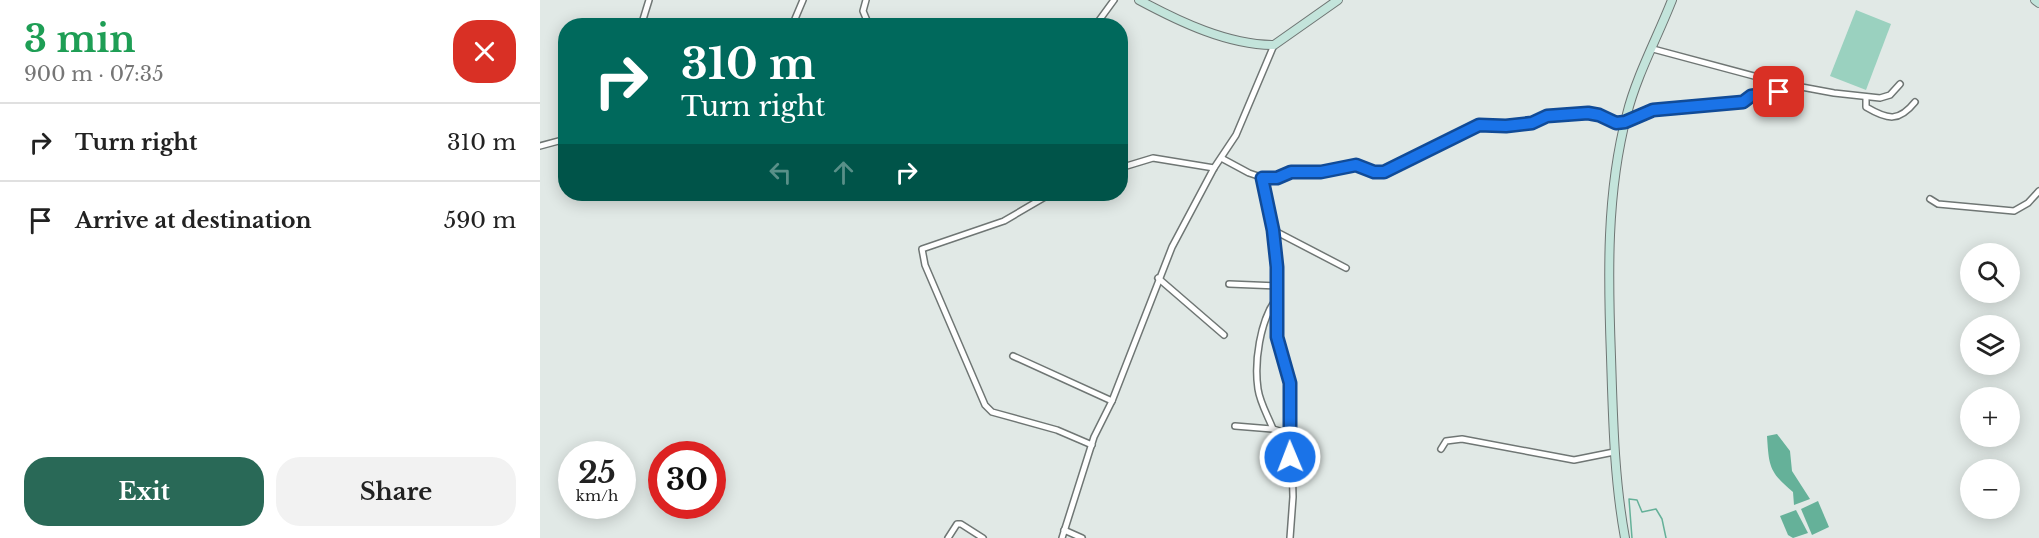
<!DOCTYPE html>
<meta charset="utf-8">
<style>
body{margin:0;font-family:"Libre Baskerville",serif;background:#f2f2f2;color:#222;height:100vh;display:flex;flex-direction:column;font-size:22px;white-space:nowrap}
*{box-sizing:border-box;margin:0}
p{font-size:20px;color:#767676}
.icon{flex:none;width:33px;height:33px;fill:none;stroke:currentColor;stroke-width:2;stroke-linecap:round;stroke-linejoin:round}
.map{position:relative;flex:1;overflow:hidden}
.details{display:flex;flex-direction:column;background:#fff;width:540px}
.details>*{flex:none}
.top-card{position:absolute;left:18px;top:18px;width:570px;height:183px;border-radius:24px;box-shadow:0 3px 15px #0003;background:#00695c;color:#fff;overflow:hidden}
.buttons{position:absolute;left:1420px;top:243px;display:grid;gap:12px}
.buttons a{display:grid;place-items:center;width:60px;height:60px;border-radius:50%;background:#fff;box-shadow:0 3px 15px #0003;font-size:30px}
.speed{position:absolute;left:18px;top:441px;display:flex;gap:12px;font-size:30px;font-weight:700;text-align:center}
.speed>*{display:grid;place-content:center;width:78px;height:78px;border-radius:50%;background:#fff;box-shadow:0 3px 15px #0003;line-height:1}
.speed small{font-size:15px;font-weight:400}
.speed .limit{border:9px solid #d22;background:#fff;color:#111}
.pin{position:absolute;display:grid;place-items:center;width:51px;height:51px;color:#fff;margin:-26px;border-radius:12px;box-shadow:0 3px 9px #0006}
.me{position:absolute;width:66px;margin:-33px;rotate:359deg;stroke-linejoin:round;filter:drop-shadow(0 0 4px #0008)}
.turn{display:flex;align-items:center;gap:21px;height:126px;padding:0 24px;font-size:27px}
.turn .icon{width:78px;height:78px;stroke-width:2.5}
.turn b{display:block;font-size:42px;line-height:51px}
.lanes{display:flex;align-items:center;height:57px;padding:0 24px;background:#0003;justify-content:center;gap:30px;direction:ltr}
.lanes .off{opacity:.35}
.round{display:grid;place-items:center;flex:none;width:63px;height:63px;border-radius:24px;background:#f2f2f2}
.overview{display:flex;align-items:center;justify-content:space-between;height:102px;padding:0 24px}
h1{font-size:36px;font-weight:700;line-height:45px;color:#1e9e55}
.button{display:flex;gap:12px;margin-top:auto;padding:12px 24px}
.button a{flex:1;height:69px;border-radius:24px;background:#296957;color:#fff;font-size:24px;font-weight:700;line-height:69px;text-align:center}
.button a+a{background:#f2f2f2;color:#222}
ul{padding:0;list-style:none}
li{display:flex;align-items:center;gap:18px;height:78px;padding:0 24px;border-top:2px solid #e0e0e0}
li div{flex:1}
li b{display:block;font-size:22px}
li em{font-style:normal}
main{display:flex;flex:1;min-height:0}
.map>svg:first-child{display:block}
.green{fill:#9ad1bf}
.water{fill:#65b199}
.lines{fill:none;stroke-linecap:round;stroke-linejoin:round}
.stream{stroke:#65b199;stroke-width:1.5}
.street-casing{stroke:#6f7674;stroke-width:8}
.secondary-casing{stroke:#6f7674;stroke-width:10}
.street{stroke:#fff;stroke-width:5}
.secondary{stroke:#c3e4db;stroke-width:8}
.route-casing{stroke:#114b97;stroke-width:15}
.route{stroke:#1a73e8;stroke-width:10}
</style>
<main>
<section class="details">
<div class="overview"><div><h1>3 min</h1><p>900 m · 07:35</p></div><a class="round" style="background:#d93025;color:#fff"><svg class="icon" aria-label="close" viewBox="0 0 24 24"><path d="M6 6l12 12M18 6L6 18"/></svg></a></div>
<ul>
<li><svg class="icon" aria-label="right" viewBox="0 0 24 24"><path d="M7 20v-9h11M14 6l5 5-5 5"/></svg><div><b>Turn right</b></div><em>310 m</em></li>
<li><svg class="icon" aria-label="arrive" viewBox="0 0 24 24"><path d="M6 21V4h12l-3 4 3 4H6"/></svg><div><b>Arrive at destination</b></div><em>590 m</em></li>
</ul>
<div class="button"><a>Exit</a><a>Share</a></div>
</section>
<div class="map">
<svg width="1499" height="538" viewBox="0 0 1499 538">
<rect width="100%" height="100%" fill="#e1e9e6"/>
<!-- green -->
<polygon class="green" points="1316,10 1351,24 1326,90 1290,76"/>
<!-- water -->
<g class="water">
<path d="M1237 434 1250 451 1252 471 1270 499 1254 505 1253 492C1229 472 1229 466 1227 436Z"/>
<polygon points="1278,501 1289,527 1272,535 1261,509"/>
<polygon points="1256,510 1268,533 1253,538 1248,535 1240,516"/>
</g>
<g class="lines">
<!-- stream -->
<polyline class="stream" points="1092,538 1089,499 1097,500 1102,512 1116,509 1122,519 1126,538"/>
<!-- street casing -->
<g class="street-casing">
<g id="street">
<polyline points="326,0 323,11 328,23 334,26"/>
<polyline points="101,26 109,0"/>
<polyline points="252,26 263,0"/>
<polyline points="421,26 424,23 443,26"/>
<polyline points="555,26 574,0"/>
<polyline points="1113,49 1240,83 1294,93 1340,98 1350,95 1360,84"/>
<path d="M1326 97V107C1348 120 1359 122 1375 102"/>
<polyline points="0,146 26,139"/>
<polyline points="683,159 709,173 727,179 751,172 781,172 816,165 834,173 844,172 939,125 966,126 991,123 1007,116 1048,113 1059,115 1076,123 1085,122 1113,110 1203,102 1211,95 1257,87"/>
<polyline points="580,168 613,158 674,168"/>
<polyline points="722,178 733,230 806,268"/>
<polyline points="510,194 464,221 382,249 385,265 445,405 452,412 517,430 552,445"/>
<polyline points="1390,199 1398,204 1474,211 1488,203 1499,191"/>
<polyline points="733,230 737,267 737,337 750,383 753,497 750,538"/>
<polyline points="618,278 684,335"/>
<polyline points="689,284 736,286"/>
<polyline points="473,356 572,401"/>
<polyline points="695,426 733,429 750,434"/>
<path d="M733 429C728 416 720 403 718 389 714 362 720 321 736 299"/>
<polyline points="901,449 906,441 922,439 1034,460 1074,452"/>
<polyline points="524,530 542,538"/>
<polyline points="408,538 417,524 421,524 443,538"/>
<polyline points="522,538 554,437 572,401 632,247 674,168 696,135 734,45"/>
</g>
</g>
<!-- secondary casing -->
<g class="secondary-casing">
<g id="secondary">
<path d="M599 0C640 22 688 45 734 45L798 0"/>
<polyline points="1495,0 1499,3"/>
<path d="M1085 538C1074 478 1073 418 1071 357 1068 277 1066 193 1087 114 1096 77 1118 36 1132 0"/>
</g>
</g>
<!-- street -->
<use href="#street" class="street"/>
<!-- secondary -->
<use href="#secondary" class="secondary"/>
</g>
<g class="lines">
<!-- route casing -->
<g class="route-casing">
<polyline id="route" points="750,457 750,383 737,337 737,267 733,230 722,178 737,178 751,172 781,172 816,165 834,172 844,172 939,125 966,126 992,123 1007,116 1048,113 1059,115 1076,123 1085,122 1113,110 1203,102 1211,96 1239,92"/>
</g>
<!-- route -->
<use href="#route" class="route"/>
</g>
</svg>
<div class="buttons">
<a><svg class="icon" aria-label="search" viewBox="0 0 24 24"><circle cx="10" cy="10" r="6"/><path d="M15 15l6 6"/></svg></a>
<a><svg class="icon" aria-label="layers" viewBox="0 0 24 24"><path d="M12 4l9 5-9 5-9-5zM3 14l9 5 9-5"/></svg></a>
<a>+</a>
<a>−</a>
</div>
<div class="speed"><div>25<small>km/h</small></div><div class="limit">30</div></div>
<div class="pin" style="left:1239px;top:92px;background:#d93025"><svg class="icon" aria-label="arrive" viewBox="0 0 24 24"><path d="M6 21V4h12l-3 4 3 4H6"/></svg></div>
<svg class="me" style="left:750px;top:457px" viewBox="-20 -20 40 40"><circle r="17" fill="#1a73e8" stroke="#fff" stroke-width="3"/><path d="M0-11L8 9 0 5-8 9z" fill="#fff"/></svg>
<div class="top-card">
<div class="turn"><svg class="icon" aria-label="right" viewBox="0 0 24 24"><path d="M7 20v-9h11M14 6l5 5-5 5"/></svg><div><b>310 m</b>Turn right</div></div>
<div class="lanes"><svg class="icon off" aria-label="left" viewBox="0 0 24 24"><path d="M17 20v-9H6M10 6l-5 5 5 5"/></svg><svg class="icon off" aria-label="ahead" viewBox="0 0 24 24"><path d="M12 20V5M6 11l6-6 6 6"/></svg><svg class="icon" aria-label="right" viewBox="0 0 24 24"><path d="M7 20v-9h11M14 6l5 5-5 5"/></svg></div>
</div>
</div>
</main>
